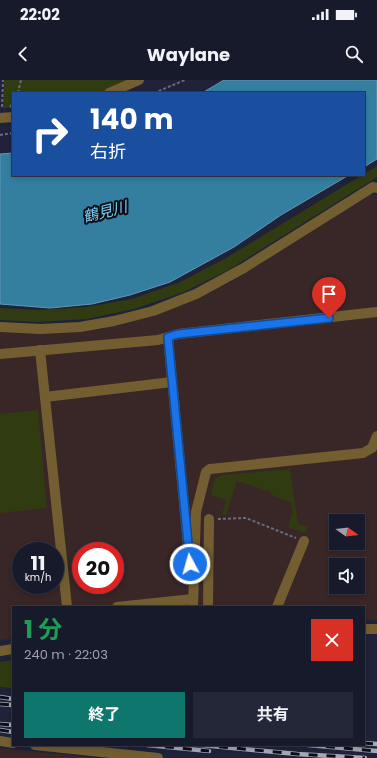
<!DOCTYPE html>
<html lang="ja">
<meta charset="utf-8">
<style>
body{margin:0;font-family:Poppins,"Noto Sans JP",sans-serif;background:#242737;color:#f1f3f6;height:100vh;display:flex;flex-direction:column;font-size:15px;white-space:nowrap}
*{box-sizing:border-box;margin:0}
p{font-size:13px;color:#9ea1a9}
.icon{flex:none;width:22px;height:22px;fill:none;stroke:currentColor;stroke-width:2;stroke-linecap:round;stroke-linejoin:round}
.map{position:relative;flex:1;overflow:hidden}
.sheet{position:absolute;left:12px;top:526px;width:353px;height:140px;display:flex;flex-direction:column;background:#171a2b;border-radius:0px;box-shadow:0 2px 6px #0003,0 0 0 1px #363847}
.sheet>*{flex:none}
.guide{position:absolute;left:12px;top:12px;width:353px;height:84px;border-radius:0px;box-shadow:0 2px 6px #0003,0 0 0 1px #363847;background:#1a4fa0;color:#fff;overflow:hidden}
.needle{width:26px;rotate:105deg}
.fabs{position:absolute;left:329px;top:434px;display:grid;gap:8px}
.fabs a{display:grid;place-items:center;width:36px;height:36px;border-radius:0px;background:#171a2b;box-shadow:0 2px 6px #0003,0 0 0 1px #363847;font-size:20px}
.speed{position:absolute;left:12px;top:462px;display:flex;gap:8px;font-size:20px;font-weight:700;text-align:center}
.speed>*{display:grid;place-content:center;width:52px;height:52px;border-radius:50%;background:#171a2b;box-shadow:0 2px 6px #0003,0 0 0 1px #363847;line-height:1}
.speed small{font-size:10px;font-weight:400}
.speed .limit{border:6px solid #d22;background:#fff;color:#111}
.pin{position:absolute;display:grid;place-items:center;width:34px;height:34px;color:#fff;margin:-41px -17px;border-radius:50% 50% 50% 0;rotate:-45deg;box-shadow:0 0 4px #0007}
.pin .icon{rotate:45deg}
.me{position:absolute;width:44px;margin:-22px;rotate:354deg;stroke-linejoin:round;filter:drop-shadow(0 0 3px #0008)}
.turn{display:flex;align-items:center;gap:14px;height:84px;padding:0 12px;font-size:18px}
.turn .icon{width:52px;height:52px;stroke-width:2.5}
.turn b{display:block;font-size:28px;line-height:34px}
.round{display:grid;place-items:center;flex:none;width:42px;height:42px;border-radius:0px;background:#242737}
.summary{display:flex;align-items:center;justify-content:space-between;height:68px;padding:0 12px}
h1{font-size:24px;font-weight:700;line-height:30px;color:#1e9e55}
.action{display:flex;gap:8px;margin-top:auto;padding:8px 12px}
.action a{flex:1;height:46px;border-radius:0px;background:#0f766e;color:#fff;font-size:16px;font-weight:700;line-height:46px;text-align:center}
.action a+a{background:#242737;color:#f1f3f6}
.status{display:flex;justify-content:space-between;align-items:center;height:28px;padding:0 20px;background:#171a2b;direction:ltr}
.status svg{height:11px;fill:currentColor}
header{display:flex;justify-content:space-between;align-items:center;height:52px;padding:0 12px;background:#171a2b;font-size:18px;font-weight:700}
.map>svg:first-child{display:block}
.industrial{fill:#392627;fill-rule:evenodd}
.green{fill:#303b11}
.water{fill:#347e9f;stroke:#6398b3}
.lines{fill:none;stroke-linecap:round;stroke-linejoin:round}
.path{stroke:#686b7f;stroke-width:2;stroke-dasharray:3 2;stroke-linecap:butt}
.minor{stroke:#735e32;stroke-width:10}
.rail-casing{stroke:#a5a8b9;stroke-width:4.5}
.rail{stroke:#0b0d17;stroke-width:3;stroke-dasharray:9;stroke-linecap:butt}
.route-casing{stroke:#114b97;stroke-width:10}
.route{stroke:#1a73e8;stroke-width:7}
.labels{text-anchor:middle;stroke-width:4;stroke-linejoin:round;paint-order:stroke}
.water-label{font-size:15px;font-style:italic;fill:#7fcef4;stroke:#0b0d17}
</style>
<div class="status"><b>22:02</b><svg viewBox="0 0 49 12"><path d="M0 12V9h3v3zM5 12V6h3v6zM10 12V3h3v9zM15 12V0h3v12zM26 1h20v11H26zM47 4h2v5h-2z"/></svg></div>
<header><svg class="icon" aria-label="back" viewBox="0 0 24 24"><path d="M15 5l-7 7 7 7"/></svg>Waylane<svg class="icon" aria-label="search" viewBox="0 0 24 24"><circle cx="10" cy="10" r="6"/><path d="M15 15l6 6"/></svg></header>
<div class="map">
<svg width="377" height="678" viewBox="0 0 377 678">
<rect width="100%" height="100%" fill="#1f2239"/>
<!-- industrial -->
<g class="industrial">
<path d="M370 115H377V540L364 541V527H13V559L0 560V252H71L101 249 129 242 185 224 213 211 241 196ZM336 441H358V463H336ZM21 471H55V505H21ZM81 471H115V505H81ZM336 485H358V507H336Z"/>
<polygon points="0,668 98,678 0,678"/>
</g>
<!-- green -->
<g class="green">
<polygon points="4,0 130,0 98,13 13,13 13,28 3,28"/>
<polygon points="377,86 377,97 230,189 184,212 134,229 87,239 37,242 0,240 0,228 38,230 86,227 132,219 180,202 226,178 362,95 364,95 364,94"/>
<polygon points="38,330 47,428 0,433 0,334"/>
<polygon points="290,389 298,444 308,446 306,453 288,447 292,433 291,423 271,415 271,412 237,401 226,435 222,435 226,420 211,415 213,403 217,397 223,395"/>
<polygon points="13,580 13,608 0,607 0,582"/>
</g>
<!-- water -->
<g class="water">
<polygon points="224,0 377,0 377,79 364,87 364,13 202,13"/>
<polygon points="13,73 13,95 349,95 281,135 234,167 170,202 130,215 92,224 50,228 0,224 0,74"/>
</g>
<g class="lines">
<!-- path -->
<g class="path">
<polyline points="18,13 21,0"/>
<polyline points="154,13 185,0"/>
<polyline points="2,27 3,0"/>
<polyline points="10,27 13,22"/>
<polyline points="0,55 13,53"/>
<polyline points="218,439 246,438 296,458"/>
</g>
<!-- minor -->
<g class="minor">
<polyline points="109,13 139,0"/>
<polyline points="0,38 13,37"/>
<polyline points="0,247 41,249 80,247 114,241 153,231 196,214 244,188 373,107 377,108"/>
<polyline points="168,257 189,476"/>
<polyline points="40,270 67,527"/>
<polyline points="0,274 158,260 178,254 377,232"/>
<polyline points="45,317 172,302"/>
<polyline points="117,527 193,519"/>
<polyline points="193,527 196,432 206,392 210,389 363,373 372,368 377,356"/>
<polyline points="208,527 209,439"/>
<polyline points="277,527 304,461"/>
<polyline points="364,549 377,549"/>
<polyline points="0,571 13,569"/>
<polyline points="0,661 13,663"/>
<polyline points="35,665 158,678"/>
</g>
<!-- rail casing -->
<g class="rail-casing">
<g id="rail">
<polyline points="0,617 13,619"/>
<polyline points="0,624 13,625"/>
<polyline points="0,644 13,645"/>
<polyline points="0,650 13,652"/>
<polyline points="364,663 377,664"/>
<polyline points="147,665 209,671"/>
<polyline points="201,665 297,674 365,678"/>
<polyline points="308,665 377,671"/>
</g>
</g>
<!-- rail -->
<use href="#rail" class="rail"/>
</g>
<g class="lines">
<!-- route casing -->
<g class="route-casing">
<polyline id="route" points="190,484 168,257 178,254 329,238"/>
</g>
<!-- route -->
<use href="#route" class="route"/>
</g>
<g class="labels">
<!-- water labels -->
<g class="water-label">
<text transform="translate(105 132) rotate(-14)" y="5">鶴見川</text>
</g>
</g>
</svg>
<div class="fabs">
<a><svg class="needle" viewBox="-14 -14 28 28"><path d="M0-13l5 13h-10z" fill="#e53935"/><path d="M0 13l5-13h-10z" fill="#9ea1a9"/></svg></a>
<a><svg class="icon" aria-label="sound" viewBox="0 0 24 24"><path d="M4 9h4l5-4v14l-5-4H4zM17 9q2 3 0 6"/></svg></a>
</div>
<div class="speed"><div>11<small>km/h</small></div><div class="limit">20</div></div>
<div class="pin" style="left:329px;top:238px;background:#d93025"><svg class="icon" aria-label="arrive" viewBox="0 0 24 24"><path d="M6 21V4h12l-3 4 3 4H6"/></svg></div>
<svg class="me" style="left:190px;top:484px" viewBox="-20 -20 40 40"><circle r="17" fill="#1a73e8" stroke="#fff" stroke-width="3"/><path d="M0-11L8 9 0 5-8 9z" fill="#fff"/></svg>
<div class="guide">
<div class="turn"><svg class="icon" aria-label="right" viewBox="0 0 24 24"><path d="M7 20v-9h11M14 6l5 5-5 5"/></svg><div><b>140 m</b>右折</div></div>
</div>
<section class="sheet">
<div class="summary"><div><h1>1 分</h1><p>240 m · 22:03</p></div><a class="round" style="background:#d93025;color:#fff"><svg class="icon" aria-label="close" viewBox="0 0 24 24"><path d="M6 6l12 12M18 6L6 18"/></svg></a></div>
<div class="action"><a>終了</a><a>共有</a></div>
</section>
</div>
